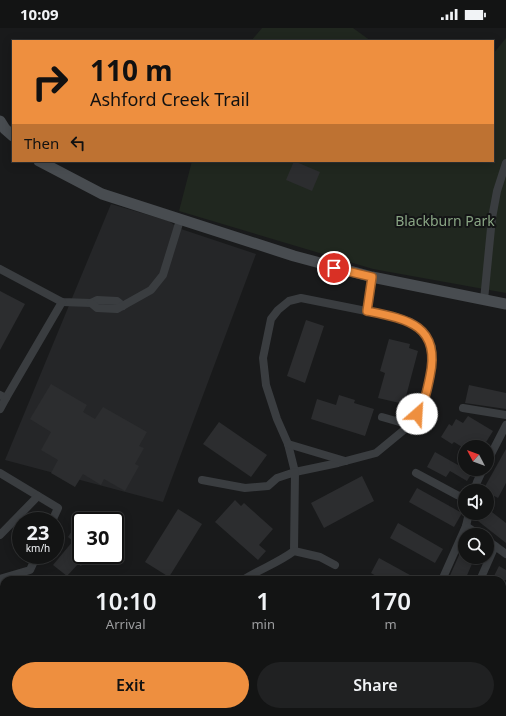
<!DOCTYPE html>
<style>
body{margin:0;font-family:"Noto Sans",sans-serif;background:#202122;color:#f1f3f6;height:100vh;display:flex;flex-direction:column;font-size:15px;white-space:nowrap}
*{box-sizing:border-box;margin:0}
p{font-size:13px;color:#9d9ea0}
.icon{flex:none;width:22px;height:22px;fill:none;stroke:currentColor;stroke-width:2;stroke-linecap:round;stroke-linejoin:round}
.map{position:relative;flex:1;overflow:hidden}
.side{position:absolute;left:0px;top:548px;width:506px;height:140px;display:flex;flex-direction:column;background:#131414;border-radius:12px 12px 0 0;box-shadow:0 2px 10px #0003,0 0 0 1px #323334}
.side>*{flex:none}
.banner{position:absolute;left:12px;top:12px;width:482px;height:122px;border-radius:0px;box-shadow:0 2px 10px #0003,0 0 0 1px #323334;background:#ee8f3f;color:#111;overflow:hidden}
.needle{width:26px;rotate:311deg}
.tools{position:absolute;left:458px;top:412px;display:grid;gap:8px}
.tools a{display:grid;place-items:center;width:36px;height:36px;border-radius:50%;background:#131414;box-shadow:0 2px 10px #0003,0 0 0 1px #323334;font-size:20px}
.speed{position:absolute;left:12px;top:484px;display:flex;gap:8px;font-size:20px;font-weight:700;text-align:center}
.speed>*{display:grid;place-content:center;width:52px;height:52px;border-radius:50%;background:#131414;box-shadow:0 2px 10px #0003,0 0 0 1px #323334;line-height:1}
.speed small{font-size:10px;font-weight:400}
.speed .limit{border:2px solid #111;border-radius:6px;background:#fff;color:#111}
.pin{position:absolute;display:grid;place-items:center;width:34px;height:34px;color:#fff;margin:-17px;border:2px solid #fff;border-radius:50%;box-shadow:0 1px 4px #0007}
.me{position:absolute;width:44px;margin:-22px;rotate:26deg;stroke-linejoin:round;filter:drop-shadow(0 0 3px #0008)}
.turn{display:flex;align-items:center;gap:14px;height:84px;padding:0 12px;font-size:18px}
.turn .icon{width:52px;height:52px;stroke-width:2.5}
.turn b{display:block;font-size:28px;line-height:34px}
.then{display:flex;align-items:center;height:38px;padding:0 12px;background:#0003;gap:8px;font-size:15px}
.eta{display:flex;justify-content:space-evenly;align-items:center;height:68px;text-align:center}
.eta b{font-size:24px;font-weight:600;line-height:28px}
.button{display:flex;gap:8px;margin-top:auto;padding:8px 12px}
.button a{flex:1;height:46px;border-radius:24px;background:#ee8f3f;color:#111;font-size:16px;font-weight:600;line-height:46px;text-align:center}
.button a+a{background:#202122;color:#f1f3f6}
.status{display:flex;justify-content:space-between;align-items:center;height:28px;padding:0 20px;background:#131414;direction:ltr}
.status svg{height:11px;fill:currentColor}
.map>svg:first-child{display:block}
.built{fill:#252628}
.green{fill:#20271f}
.water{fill:#2f3c3f}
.building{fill:#2c2d2f}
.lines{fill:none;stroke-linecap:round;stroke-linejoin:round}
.street{stroke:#3a3d40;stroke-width:8}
.secondary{stroke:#484c50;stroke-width:11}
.route-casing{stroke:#9b5d29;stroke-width:10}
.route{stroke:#ee8f3f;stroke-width:7}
.labels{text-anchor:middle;stroke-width:4;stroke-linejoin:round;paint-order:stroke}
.park-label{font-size:14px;fill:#89a584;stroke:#141516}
</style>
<div class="status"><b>10:09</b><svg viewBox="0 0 49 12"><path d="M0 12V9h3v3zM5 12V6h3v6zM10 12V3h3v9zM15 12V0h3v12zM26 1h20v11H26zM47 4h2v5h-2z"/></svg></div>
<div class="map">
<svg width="506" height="688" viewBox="0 0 506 688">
<rect width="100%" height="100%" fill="#191a1b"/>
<!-- built -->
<polygon class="built" points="111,176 169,193 178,200 256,226 163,474 5,432"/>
<!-- green -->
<g class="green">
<polygon points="262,0 353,0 371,13 251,13"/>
<polygon points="506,10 506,265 373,241 179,183 192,133 493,133 493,26"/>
</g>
<!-- water -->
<polygon class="water" points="4,640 4,684 111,684 111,688 0,688 0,642"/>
<!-- building -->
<g class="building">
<polygon points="294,133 320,144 312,163 286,152"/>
<polygon points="0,263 25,276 0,322"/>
<polygon points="306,292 324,298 305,355 287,348"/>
<polygon points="389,311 410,316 409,320 418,323 404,376 378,370 385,345 380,343"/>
<polygon points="51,356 87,377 83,384 95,391 103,379 147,404 139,418 144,420 135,436 139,438 125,463 104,451 101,457 83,446 75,459 51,445 58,432 41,422 51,404 30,391"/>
<polygon points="469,357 506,365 506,381 465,375"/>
<polygon points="339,367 355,372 354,375 374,381 365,408 311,391 317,371 336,377"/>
<polygon points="468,388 493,403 483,419 479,419 474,416 472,419 468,419 463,416 462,419 454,414 452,416 441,409 449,396 452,398 456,391 463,395"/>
<polygon points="219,394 267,427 251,449 203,416"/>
<polygon points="506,421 506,455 498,470 483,462"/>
<polygon points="435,424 472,445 467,453 450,443 446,449 427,439"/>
<polygon points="362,448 374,473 324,500 311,475"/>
<polygon points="417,460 462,485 454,499 409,474"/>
<polygon points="235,472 241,478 244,475 273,501 259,517 266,523 258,532 215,494"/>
<polygon points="178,481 202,496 169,549 145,534"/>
<polygon points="488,481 506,495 506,515 478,493 485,485 487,485"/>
<polygon points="398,495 443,521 435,535 390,510"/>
<polygon points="72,503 81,510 81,527 90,527 81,538 78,536 67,548 53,537 73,513 68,509"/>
<polygon points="460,525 465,527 465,529 474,531 465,552 448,552"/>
<polygon points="379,530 419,552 383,552 371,545"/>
<polygon points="499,538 506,542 506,552 492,552"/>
</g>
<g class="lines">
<!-- street -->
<g class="street">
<polyline points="0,241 62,274 91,275 97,272 117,273 123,278"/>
<polygon points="301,270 396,289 411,294 424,305 432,319 432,337 424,374 410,397 376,425 338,435 295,444 288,416 277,391 266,357 263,330 271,291 278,282 289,273"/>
<polyline points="484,272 492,190 497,163 506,135"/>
<polyline points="91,275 97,280 117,281 151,262 163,247 180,192"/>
<polyline points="367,283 372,249"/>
<polyline points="0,367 6,370 62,274"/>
<polyline points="463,380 506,387"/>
<polyline points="0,381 6,370"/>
<polyline points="382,389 410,397"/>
<polyline points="288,416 345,433"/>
<polyline points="487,434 506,397"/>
<polyline points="0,445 58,480 52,493"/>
<polyline points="416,445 457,467 465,470"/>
<polyline points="202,452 245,460 268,458 277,450 295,444 294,523"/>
<polyline points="474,463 477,454 483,441"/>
<polyline points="466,498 479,507"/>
<polyline points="0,507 38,468"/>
<polyline points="487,512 495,518"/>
<polyline points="0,551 30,542 37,527"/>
<path d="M243 552C260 541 278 535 294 523L320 529 335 537"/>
<polyline points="442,552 466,498 469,485"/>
<polyline points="480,552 495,518 506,526"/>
<polyline points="502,602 506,593"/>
<polyline points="431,684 446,688"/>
<polyline points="464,688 465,684"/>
</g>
<!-- secondary -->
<g class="secondary">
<polyline points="0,93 5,101 13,108"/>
<polyline points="39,133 102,166 294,228 372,249 506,276"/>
</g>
</g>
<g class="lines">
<!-- route casing -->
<g class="route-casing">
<path id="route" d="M334 240 372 249 367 283C407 291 441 297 430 348 427 363 425 373 417 386"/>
</g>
<!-- route -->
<use href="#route" class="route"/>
</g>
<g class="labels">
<!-- park labels -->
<g class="park-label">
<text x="445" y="198">Blackburn Park</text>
</g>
</g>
</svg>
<div class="tools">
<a><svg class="needle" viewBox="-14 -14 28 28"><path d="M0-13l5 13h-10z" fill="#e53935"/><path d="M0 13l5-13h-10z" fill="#9d9ea0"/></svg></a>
<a><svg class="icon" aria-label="sound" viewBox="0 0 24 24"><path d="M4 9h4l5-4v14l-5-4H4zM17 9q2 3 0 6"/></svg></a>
<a><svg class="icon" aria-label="search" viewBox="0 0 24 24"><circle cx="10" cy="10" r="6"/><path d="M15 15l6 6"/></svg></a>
</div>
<div class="speed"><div>23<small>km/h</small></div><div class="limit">30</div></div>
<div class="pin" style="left:334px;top:240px;background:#d93025"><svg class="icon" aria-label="arrive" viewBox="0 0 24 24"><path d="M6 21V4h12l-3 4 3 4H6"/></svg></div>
<svg class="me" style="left:417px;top:386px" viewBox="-20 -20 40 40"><circle r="19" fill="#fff"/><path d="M0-13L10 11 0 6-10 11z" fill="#ee8f3f"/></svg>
<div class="banner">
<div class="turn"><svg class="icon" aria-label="right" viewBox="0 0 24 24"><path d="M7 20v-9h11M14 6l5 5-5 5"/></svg><div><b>110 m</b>Ashford Creek Trail</div></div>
<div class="then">Then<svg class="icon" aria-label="left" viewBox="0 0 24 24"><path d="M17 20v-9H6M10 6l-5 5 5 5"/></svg></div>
</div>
<section class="side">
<div class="eta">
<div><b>10:10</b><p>Arrival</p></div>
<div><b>1</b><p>min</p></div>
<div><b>170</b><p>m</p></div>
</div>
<div class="button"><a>Exit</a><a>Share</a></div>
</section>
</div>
